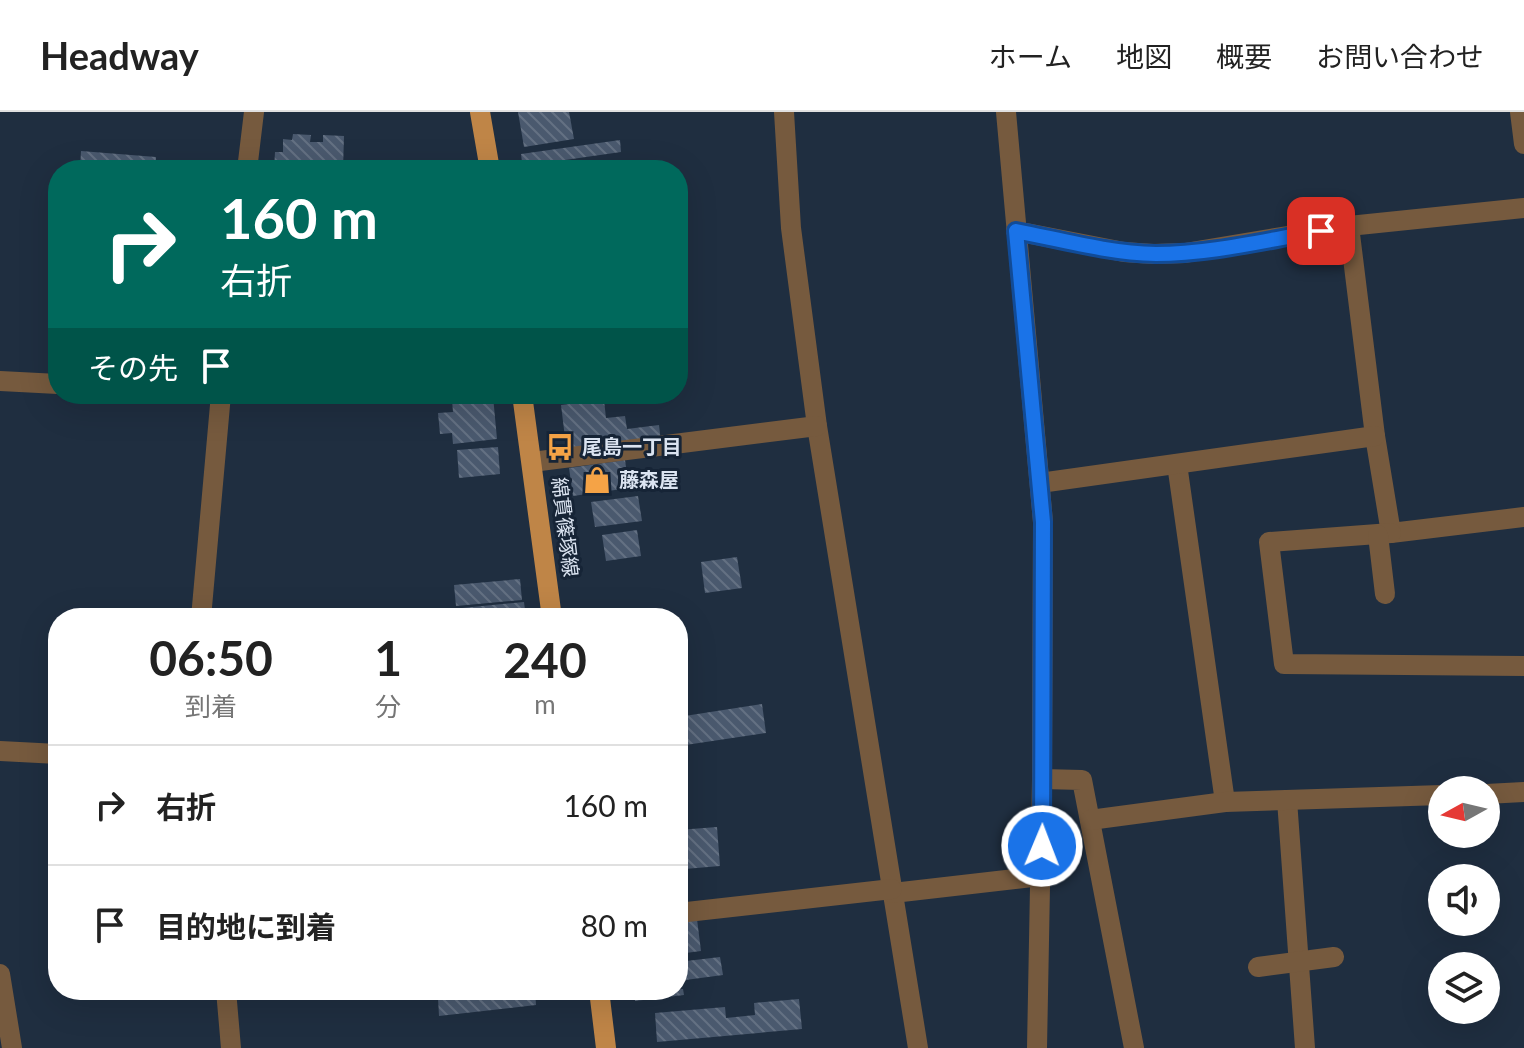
<!DOCTYPE html>
<html lang="ja">
<meta charset="utf-8">
<style>
body{margin:0;font-family:Lato,"Noto Sans JP",sans-serif;background:#f6f6f6;color:#222;height:100vh;display:flex;flex-direction:column;font-size:30px;white-space:nowrap}
*{box-sizing:border-box;margin:0}
p{font-size:26px;color:#767676}
.icon{flex:none;width:44px;height:44px;fill:none;stroke:currentColor;stroke-width:2;stroke-linecap:round;stroke-linejoin:round}
.map{position:relative;flex:1;overflow:hidden}
.sheet{position:absolute;left:48px;top:496px;width:640px;height:392px;display:flex;flex-direction:column;background:#fff;border-radius:32px;box-shadow:0 8px 32px #0002}
.sheet>*{flex:none}
.banner{position:absolute;left:48px;top:48px;width:640px;height:244px;border-radius:32px;box-shadow:0 8px 32px #0002;background:#00695c;color:#fff;overflow:hidden}
.needle{width:52px;rotate:262deg}
.buttons{position:absolute;left:1428px;top:664px;display:grid;gap:16px}
.buttons a{display:grid;place-items:center;width:72px;height:72px;border-radius:50%;background:#fff;box-shadow:0 8px 32px #0002;font-size:40px}
.pin{position:absolute;display:grid;place-items:center;width:68px;height:68px;color:#fff;margin:-34px;border-radius:16px;box-shadow:0 4px 12px #0006}
.me{position:absolute;width:88px;margin:-44px;rotate:1deg;stroke-linejoin:round;filter:drop-shadow(0 0 6px #0008)}
.turn{display:flex;align-items:center;gap:28px;height:168px;padding:0 40px;font-size:36px}
.turn .icon{width:104px;height:104px;stroke-width:2.5}
.turn b{display:block;font-size:56px;line-height:68px}
.then{display:flex;align-items:center;height:76px;padding:0 40px;background:#0003;gap:16px;font-size:30px}
.eta{display:flex;justify-content:space-evenly;align-items:center;height:136px;text-align:center}
.eta b{font-size:48px;font-weight:700;line-height:56px}
ul{padding:0;list-style:none}
li{display:flex;align-items:center;gap:24px;height:120px;padding:0 40px;border-top:2px solid #e0e0e0}
li div{flex:1}
li b{display:block;font-size:30px}
li em{font-style:normal}
header{display:flex;align-items:center;gap:48px;box-sizing:border-box;height:112px;padding:0 40px;background:#fff;border-bottom:2px solid #e0e0e0}
header strong{font-size:38px}
nav{display:flex;gap:44px;margin-inline-start:auto;font-size:28px}
.map>svg:first-child{display:block}
.building{fill:url(#building-back-hatch)}
.lines{fill:none;stroke-linecap:round;stroke-linejoin:round}
.minor{stroke:#765a3e;stroke-width:20}
.major{stroke:#bf8547;stroke-width:20}
.route-casing{stroke:#114b97;stroke-width:20}
.route{stroke:#1a73e8;stroke-width:14}
.labels{text-anchor:middle;stroke-width:6;stroke-linejoin:round;paint-order:stroke}
.poi-label{font-size:20px;font-weight:bold;fill:#dbe4f1;stroke:#162436;text-anchor:start}
.street-label{font-size:20px;fill:#dbe4f1;stroke:#162436}
</style>
<header>
<strong>Headway</strong>
<nav><a>ホーム</a><a>地図</a><a>概要</a><a>お問い合わせ</a></nav>
</header>
<div class="map">
<svg width="1524" height="936" viewBox="0 0 1524 936">
<defs>
<pattern id="building-back-hatch" width="6" height="6" patternUnits="userSpaceOnUse" patternTransform="scale(2)"><rect width="6" height="6" fill="#4a596e"/><path d="M-1 5l2 2M0 0l6 6M5-1l2 2" fill="none" stroke="#647183"/></pattern>
</defs>
<rect width="100%" height="100%" fill="#1f2e40"/>
<!-- building -->
<g class="building">
<polygon points="518,0 569,0 574,27 524,35"/>
<polygon points="293,22 311,23 310,30 323,30 323,23 344,24 343,58 274,58 275,40 283,40 283,27 292,28"/>
<polygon points="620,28 621,40 565,48 566,58 523,58 521,42"/>
<polygon points="81,39 156,45 155,58 80,58"/>
<polygon points="493,284 497,327 453,332 452,321 440,322 438,301 453,300 452,288"/>
<polygon points="604,288 606,306 625,304 627,317 659,313 661,330 567,342 561,293"/>
<polygon points="498,335 500,362 459,366 457,338"/>
<polygon points="625,348 629,376 573,384 569,356"/>
<polygon points="638,384 642,409 595,415 591,390"/>
<polygon points="637,418 641,444 606,449 602,423"/>
<polygon points="737,445 742,476 705,481 701,450"/>
<polygon points="520,467 522,488 456,494 454,473"/>
<polygon points="524,490 526,506 463,506 462,496"/>
<polygon points="762,592 766,621 679,634 678,605"/>
<polygon points="717,715 720,754 685,757 682,732 678,732 678,718"/>
<polygon points="697,807 701,839 678,842 678,809"/>
<polygon points="720,845 723,863 678,869 678,850"/>
<polygon points="683,877 684,883 635,889 634,878"/>
<polygon points="456,878 535,878 536,893 439,904 438,886 457,884"/>
<polygon points="799,887 802,917 657,930 655,901 725,895 726,906 755,903 754,891"/>
</g>
<g class="lines">
<!-- minor -->
<g class="minor">
<polyline points="784,0 791,116 817,314 918,936"/>
<polyline points="1006,0 1043,410 1042,667 1037,936"/>
<polyline points="1520,0 1524,32"/>
<polyline points="247,58 254,0"/>
<polyline points="1349,114 1375,324 1391,421 1524,405"/>
<polyline points="1016,119 1124,140 1153,142 1185,141 1349,114 1524,96"/>
<polyline points="0,269 58,272"/>
<polyline points="532,350 817,314"/>
<polyline points="1177,352 1225,690"/>
<polyline points="1040,371 1375,324"/>
<polyline points="1391,421 1269,430 1284,552 1524,554"/>
<polyline points="1378,423 1385,482"/>
<polyline points="201,506 221,282"/>
<polyline points="0,639 58,642"/>
<polyline points="1042,667 1082,668 1134,936"/>
<polyline points="1486,682 1524,680"/>
<polyline points="1287,688 1305,936"/>
<polyline points="1090,708 1225,690 1442,683"/>
<polyline points="893,781 1041,764"/>
<polyline points="678,801 892,777"/>
<polyline points="1258,855 1334,845"/>
<polyline points="0,862 12,936"/>
<polyline points="226,878 231,936"/>
</g>
<!-- major -->
<g class="major">
<polyline points="480,0 490,58"/>
<polyline points="522,282 552,506"/>
<polyline points="599,878 606,936"/>
</g>
</g>
<g class="lines">
<!-- route casing -->
<g class="route-casing">
<path id="route" d="M1042 734 1043 410 1016 119C1062 128 1109 141 1156 142 1211 142 1266 128 1321 119"/>
</g>
<!-- route -->
<use href="#route" class="route"/>
</g>
<!-- icons -->
<defs>
<g id="bus-bare" transform="scale(2.16)"><path d="M-5-6H5V4H4V6H2V4H-2V6H-4V4H-5ZM-3.5-4V0h7V-4ZM-3.5 1.2v1.5H-2V1.2ZM2 1.2v1.5H3.5V1.2Z" fill="#f5a346" stroke="#162436" stroke-width="2.5" paint-order="stroke"/></g>
<g id="shop-bare" transform="scale(2.16)"><path d="M-5-2.5h2.3a2.7 3.5 0 0 1 5.4 0H5L5.5 6h-11ZM-1.5-2.5h3a1.5 2.3 0 0 0-3 0Z" fill="#f5a346" stroke="#162436" stroke-width="2.5" paint-order="stroke"/></g>
</defs>
<g fill-rule="evenodd">
<use href="#bus-bare" x="560" y="335"/>
<use href="#shop-bare" x="597" y="368"/>
</g>
<g class="labels">
<!-- poi labels -->
<g class="poi-label">
<text x="582" y="342">尾島一丁目</text>
<text x="619" y="375">藤森屋</text>
</g>
<!-- street labels -->
<g class="street-label">
<text transform="translate(565 415) rotate(83)" y="7">綿貫篠塚線</text>
</g>
</g>
</svg>
<div class="buttons">
<a><svg class="needle" viewBox="-14 -14 28 28"><path d="M0-13l5 13h-10z" fill="#e53935"/><path d="M0 13l5-13h-10z" fill="#767676"/></svg></a>
<a><svg class="icon" aria-label="sound" viewBox="0 0 24 24"><path d="M4 9h4l5-4v14l-5-4H4zM17 9q2 3 0 6"/></svg></a>
<a><svg class="icon" aria-label="layers" viewBox="0 0 24 24"><path d="M12 4l9 5-9 5-9-5zM3 14l9 5 9-5"/></svg></a>
</div>
<div class="pin" style="left:1321px;top:119px;background:#d93025"><svg class="icon" aria-label="arrive" viewBox="0 0 24 24"><path d="M6 21V4h12l-3 4 3 4H6"/></svg></div>
<svg class="me" style="left:1042px;top:734px" viewBox="-20 -20 40 40"><circle r="17" fill="#1a73e8" stroke="#fff" stroke-width="3"/><path d="M0-11L8 9 0 5-8 9z" fill="#fff"/></svg>
<div class="banner">
<div class="turn"><svg class="icon" aria-label="right" viewBox="0 0 24 24"><path d="M7 20v-9h11M14 6l5 5-5 5"/></svg><div><b>160 m</b>右折</div></div>
<div class="then">その先<svg class="icon" aria-label="arrive" viewBox="0 0 24 24"><path d="M6 21V4h12l-3 4 3 4H6"/></svg></div>
</div>
<section class="sheet">
<div class="eta">
<div><b>06:50</b><p>到着</p></div>
<div><b>1</b><p>分</p></div>
<div><b>240</b><p>m</p></div>
</div>
<ul>
<li><svg class="icon" aria-label="right" viewBox="0 0 24 24"><path d="M7 20v-9h11M14 6l5 5-5 5"/></svg><div><b>右折</b></div><em>160 m</em></li>
<li><svg class="icon" aria-label="arrive" viewBox="0 0 24 24"><path d="M6 21V4h12l-3 4 3 4H6"/></svg><div><b>目的地に到着</b></div><em>80 m</em></li>
</ul>
</section>
</div>
